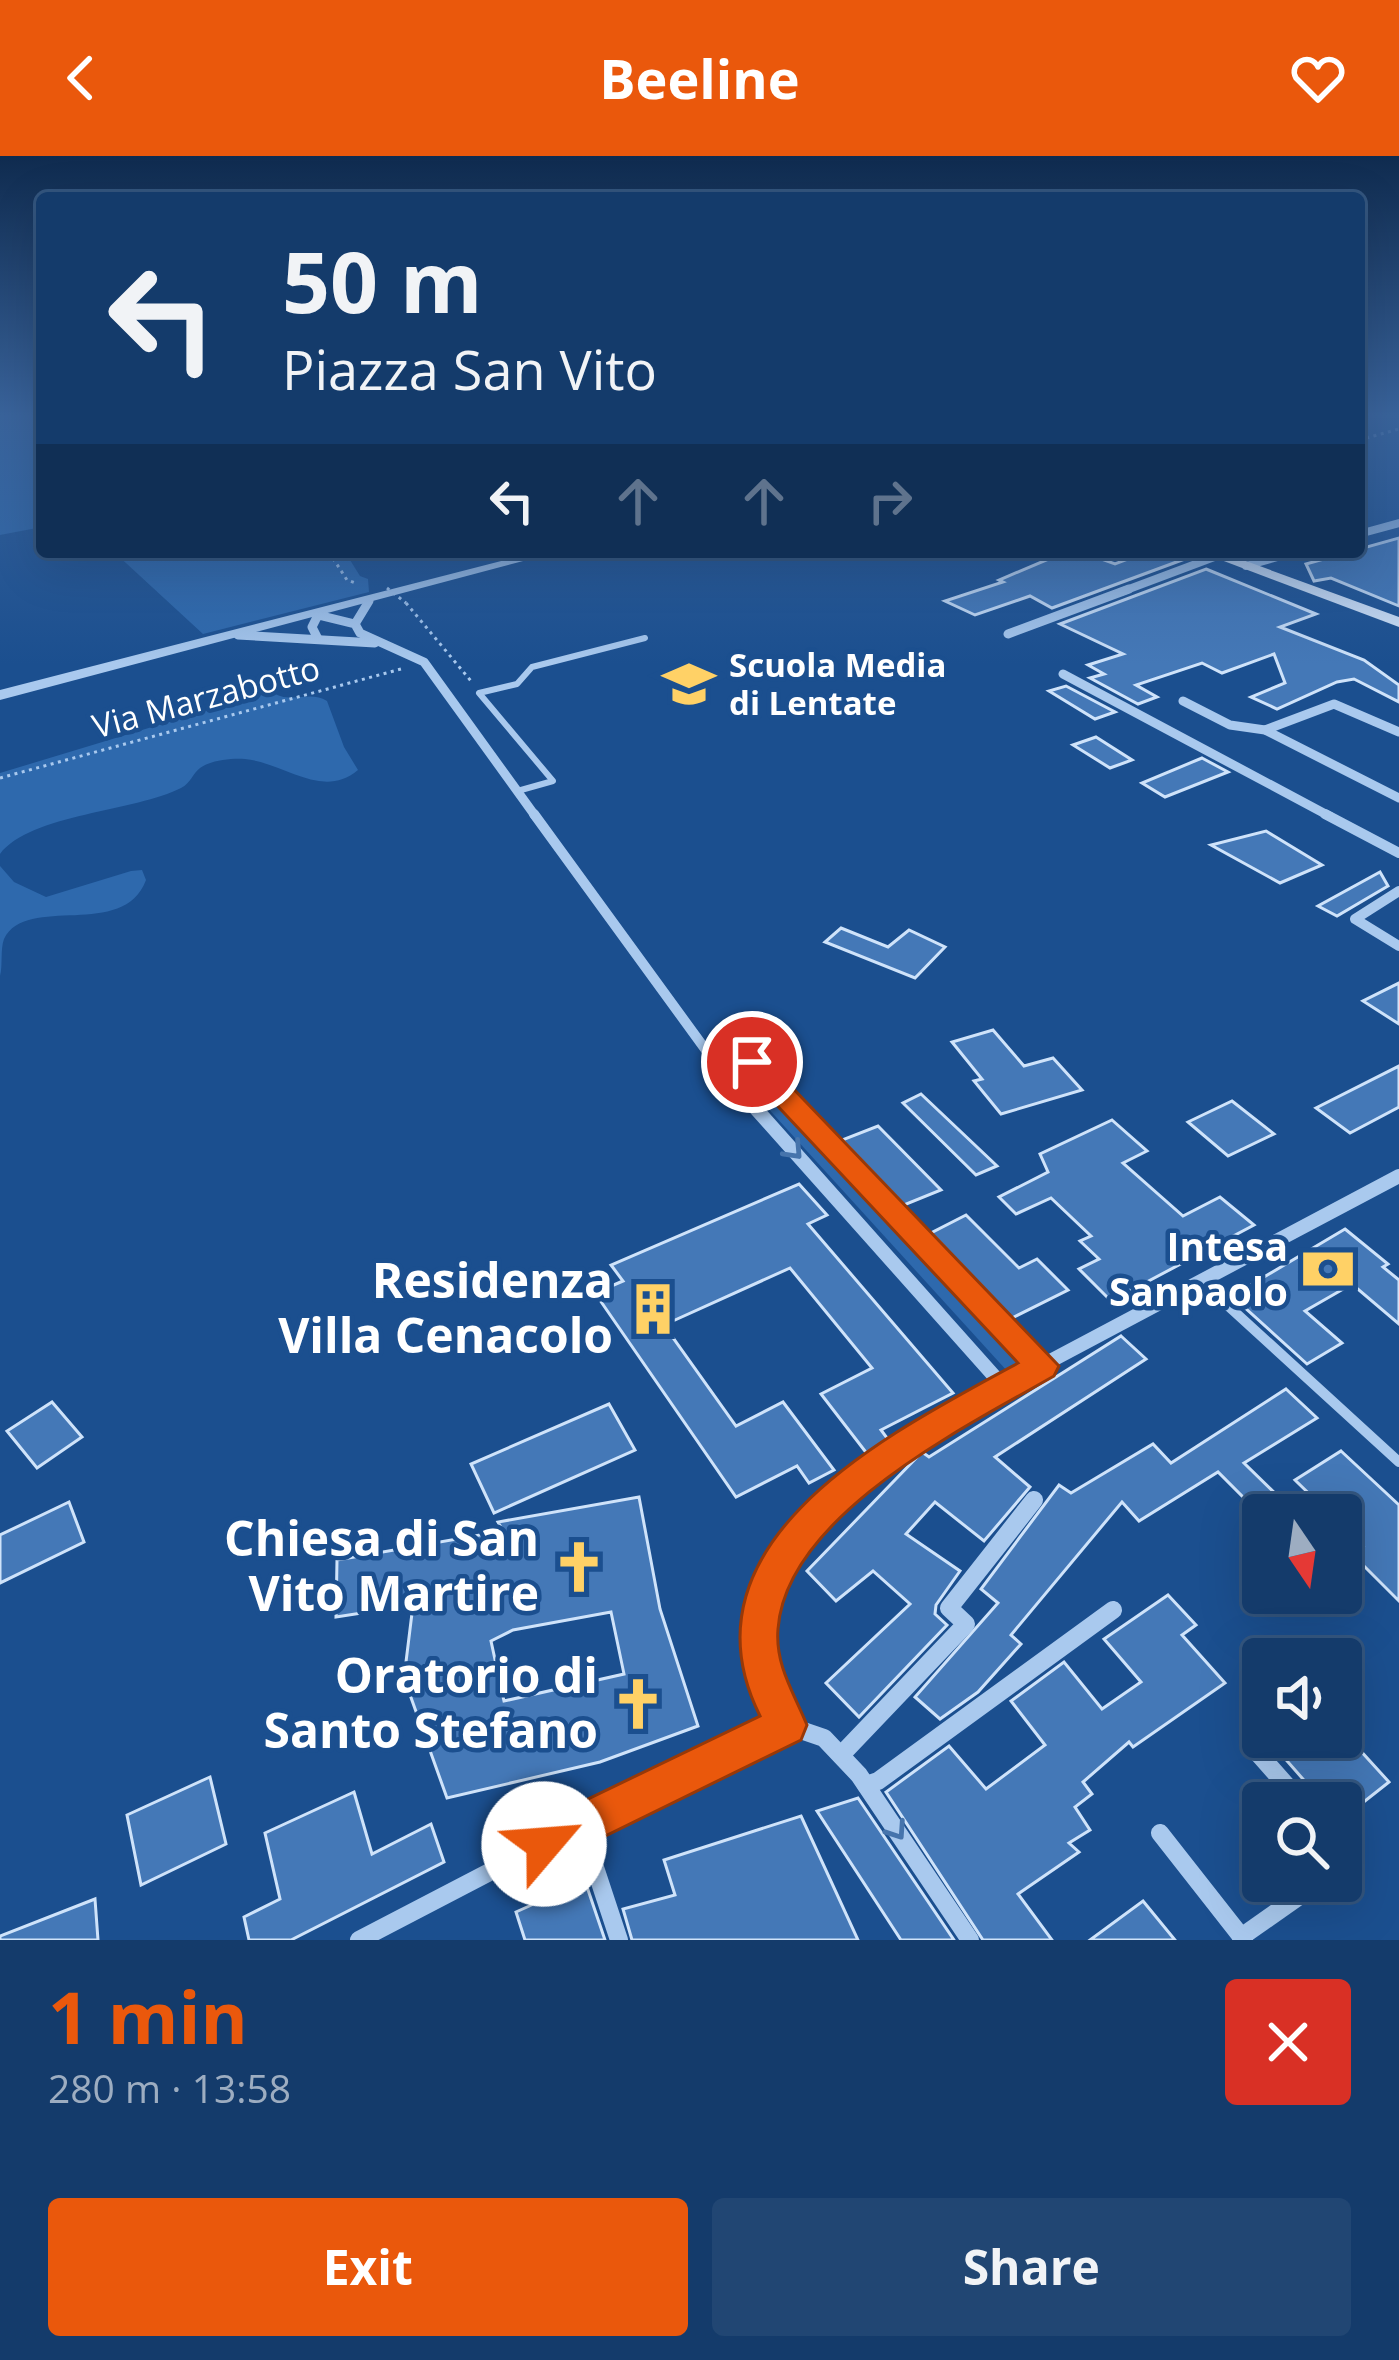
<!DOCTYPE html>
<meta charset="utf-8">
<style>
body{margin:0;font-family:"Open Sans",sans-serif;background:#214673;color:#f1f3f6;height:100vh;display:flex;flex-direction:column;font-size:45px;white-space:nowrap}
*{box-sizing:border-box;margin:0}
p{font-size:39px;color:#9dadc1}
.icon{flex:none;width:66px;height:66px;fill:none;stroke:currentColor;stroke-width:2;stroke-linecap:round;stroke-linejoin:round}
.map{position:relative;height:1784px;overflow:hidden}
.details{display:flex;flex-direction:column;background:#143b6b;flex:1}
.details>*{flex:none}
.guide{position:absolute;left:36px;top:36px;width:1329px;height:366px;border-radius:12px;box-shadow:0 12px 48px #0002,0 0 0 3px #33557e;background:#143b6b;color:#f1f3f6;overflow:hidden}
.needle{width:78px;rotate:167deg}
.fabs{position:absolute;left:1242px;top:1338px;display:grid;gap:24px}
.fabs a{display:grid;place-items:center;width:120px;height:120px;border-radius:12px;background:#143b6b;box-shadow:0 12px 48px #0002,0 0 0 3px #33557e;font-size:60px}
.pin{position:absolute;display:grid;place-items:center;width:102px;height:102px;color:#fff;margin:-51px;border:6px solid #fff;border-radius:50%;box-shadow:0 3px 12px #0007}
.me{position:absolute;width:132px;margin:-66px;rotate:63deg;stroke-linejoin:round;filter:drop-shadow(0 0 9px #0008)}
.turn{display:flex;align-items:center;gap:42px;height:252px;padding:0 48px;font-size:54px}
.turn .icon{width:156px;height:156px;stroke-width:2.5}
.turn b{display:block;font-size:84px;line-height:102px}
.lanes{display:flex;align-items:center;height:114px;padding:0 48px;background:#0003;justify-content:center;gap:60px;direction:ltr}
.lanes .off{opacity:.35}
.round{display:grid;place-items:center;flex:none;width:126px;height:126px;border-radius:12px;background:#214673}
.headline{display:flex;align-items:center;justify-content:space-between;height:204px;padding:0 48px}
h1{font-size:72px;font-weight:700;line-height:90px;color:#ea580c}
.primary-button{display:flex;gap:24px;margin-top:auto;padding:24px 48px}
.primary-button a{flex:1;height:138px;border-radius:12px;background:#ea580c;color:#fff;font-size:48px;font-weight:700;line-height:138px;text-align:center}
.primary-button a+a{background:#214673;color:#f1f3f6}
header{display:flex;justify-content:space-between;align-items:center;height:156px;padding:0 48px;background:#ea580c;color:#fff;font-size:54px;font-weight:700}
.map>svg:first-child{display:block}
.green{fill:#2e69ad}
.building{fill:#4478b7;stroke:#cfe3fa;stroke-width:3;fill-rule:evenodd}
.lines{fill:none;stroke-linecap:round;stroke-linejoin:round}
.path{stroke:#a9c9ee;stroke-width:3;stroke-dasharray:3 4.5;stroke-linecap:butt}
.service-far1{stroke:#a9c9ee;stroke-width:6}
.service{stroke:#a9c9ee;stroke-width:10}
.minor-far4{stroke:#a9c9ee;stroke-width:8}
.minor-far3{stroke:#a9c9ee;stroke-width:9}
.minor-far2{stroke:#a9c9ee;stroke-width:10}
.minor-far1{stroke:#a9c9ee;stroke-width:14}
.minor{stroke:#a9c9ee;stroke-width:18}
.tertiary{fill:#a9c9ee;fill-rule:evenodd}
.secondary{fill:#d6e6fa;fill-rule:evenodd}
.path-bridge{stroke:#a9c9ee;stroke-width:3;stroke-dasharray:3 4.5;stroke-linecap:butt}
.oneway{stroke:#4674ac}
.route{fill:#ea580c;stroke:#983908;stroke-width:3}
.labels{text-anchor:middle;stroke-width:9;stroke-linejoin:round;paint-order:stroke}
.far-poi-label{font-size:33px;font-weight:bold;fill:#fff;stroke:#1b4f8f;text-anchor:start}
.far-street-label{font-size:33px;fill:#fff;stroke:#1b4f8f}
.poi-label{font-size:39px;font-weight:bold;fill:#fff;stroke:#1b4f8f;text-anchor:end}
.near-poi-label{font-size:48px;font-weight:bold;fill:#fff;stroke:#1b4f8f;text-anchor:end}
</style>
<header><svg class="icon" aria-label="back" viewBox="0 0 24 24"><path d="M15 5l-7 7 7 7"/></svg>Beeline<svg class="icon" aria-label="heart" viewBox="0 0 24 24"><path d="M12 20l-8-8c-3-5 5-10 8-4 3-6 11-1 8 4z"/></svg></header>
<div class="map">
<svg width="1399" height="1784" viewBox="0 0 1399 1784">
<rect width="100%" height="100%" fill="#1b4f8f"/>
<!-- green -->
<g class="green">
<polygon points="0,259 32,259 42,266 42,371 0,379"/>
<polygon points="114,396 345,396 360,420 368,423 369,436 203,478"/>
<path d="M271 535C290 550 309 533 327 545L344 591 358 614C322 644 285 607 245 603 232 602 211 604 200 612 192 618 191 627 181 632 137 655 30 658 0 698V617Z"/>
<path d="M0 710 14 726 46 741 131 715 142 714 146 724C123 785 27 737 4 783 0 794 3 809 0 820Z"/>
<polygon points="745,912 1022,1208 1008,1216 735,916"/>
</g>
<!-- building -->
<g class="building">
<polygon points="1399,382 1399,450 1331,422 1314,425 1306,408"/>
<polygon points="1065,396 1082,396 1115,408 1146,396 1182,404 1052,452 1030,440 975,459 945,445 1003,426 999,424"/>
<polygon points="1206,413 1316,458 1280,471 1364,504 1399,529 1399,546 1354,523 1337,526 1277,553 1251,541 1285,527 1274,498 1222,517 1202,507 1136,529 1157,541 1138,548 1090,522 1104,518 1088,509 1123,498 1060,468"/>
<polygon points="1066,530 1115,556 1095,563 1049,535"/>
<polygon points="1096,581 1132,604 1110,612 1073,589"/>
<polygon points="1202,602 1228,616 1165,641 1142,627"/>
<polygon points="1266,675 1322,709 1280,727 1211,689"/>
<polygon points="1380,716 1388,730 1337,760 1318,750"/>
<polygon points="841,772 888,791 909,774 945,791 915,822 825,786"/>
<polygon points="1399,827 1399,868 1363,845"/>
<polygon points="993,874 1024,910 1053,902 1082,934 1001,958 974,925 982,923 952,886"/>
<polygon points="1399,910 1399,951 1350,977 1316,952"/>
<polygon points="921,938 997,1010 976,1019 903,947"/>
<polygon points="1232,945 1274,978 1228,1000 1188,966"/>
<polygon points="1112,964 1147,995 1123,1007 1183,1060 1220,1041 1254,1069 1111,1145 1079,1113 1099,1103 1080,1085 1091,1080 1051,1042 1016,1058 999,1041 1048,1016 1040,998"/>
<polygon points="878,970 941,1034 904,1049 842,984"/>
<polygon points="799,1028 827,1059 808,1068 953,1237 881,1274 890,1286 868,1299 821,1238 872,1212 790,1112 664,1169 736,1270 783,1246 834,1314 809,1327 797,1310 736,1341 595,1137 623,1125 611,1109"/>
<polygon points="966,1059 1019,1112 1037,1103 1068,1134 1012,1162 931,1077"/>
<polygon points="1345,1073 1388,1108 1383,1111 1399,1124 1399,1168 1352,1128 1305,1155 1342,1187 1307,1208 1232,1140"/>
<polygon points="1121,1180 1146,1203 995,1301 1030,1331 984,1385 935,1346 906,1378 960,1415 936,1449 935,1458 947,1469 859,1561 826,1527 910,1448 873,1415 836,1445 807,1415 922,1296 929,1301"/>
<polygon points="1286,1233 1317,1262 1244,1307 1285,1347 1263,1361 1218,1316 1139,1365 1122,1346 1011,1479 1021,1488 978,1536 940,1563 915,1541 998,1447 981,1433 1059,1329 1071,1337 1153,1288 1171,1307"/>
<polygon points="52,1246 82,1281 37,1312 7,1275"/>
<polygon points="609,1248 635,1294 494,1357 471,1308"/>
<polygon points="1341,1295 1399,1349 1399,1445 1352,1398 1363,1390 1341,1369 1341,1359 1331,1359 1295,1324"/>
<path d="M639 1341 660 1453 698 1570 600 1606 447 1642 404 1522 413 1449 336 1461 337 1404 503 1375 498 1366ZM611 1456 624 1518 504 1545 491 1485 513 1474Z"/>
<polygon points="69,1346 84,1386 0,1427 0,1379"/>
<polygon points="1168,1439 1196,1469 1182,1479 1225,1527 1133,1591 1129,1586 1083,1626 1092,1638 1075,1651 1090,1674 1069,1687 1079,1696 1018,1738 1052,1784 983,1784 886,1636 949,1590 986,1633 1045,1589 1011,1545 1064,1506 1102,1553 1141,1526 1104,1483"/>
<polygon points="1266,1581 1348,1581 1389,1626 1341,1664 1341,1647 1324,1647"/>
<polygon points="210,1621 226,1688 141,1729 127,1659"/>
<polygon points="354,1636 372,1698 431,1668 444,1706 291,1784 249,1784 244,1761 280,1743 265,1677"/>
<polygon points="858,1642 954,1784 901,1784 817,1655"/>
<polygon points="801,1660 858,1784 632,1784 623,1753 675,1739 664,1704"/>
<polygon points="585,1725 605,1784 525,1784 516,1756"/>
<polygon points="95,1743 98,1784 0,1784 0,1780"/>
<polygon points="1143,1745 1175,1784 1090,1784"/>
</g>
<g class="lines">
<!-- path -->
<g class="path">
<polyline points="1359,284 1399,273"/>
<polyline points="329,396 347,424 358,428"/>
<polyline points="406,447 471,525"/>
<polyline points="0,622 401,513"/>
</g>
<!-- service-far1 -->
<polyline class="service-far1" points="521,634 553,625 479,537 517,528 532,511 645,482"/>
<!-- service -->
<polyline class="service" points="1202,1126 1399,1306"/>
<!-- minor-far4 -->
<g class="minor-far4">
<polyline points="1359,378 1399,367"/>
<polyline points="1246,410 1295,396"/>
<polyline points="1121,436 1217,400"/>
</g>
<!-- minor-far3 -->
<g class="minor-far3">
<polyline points="355,468 369,445"/>
<polyline points="1008,478 1129,433"/>
<polyline points="238,479 375,487"/>
<polyline points="318,483 312,471 318,459 355,468 360,477 424,506 536,661"/>
<polyline points="1063,518 1331,661"/>
<polyline points="1183,545 1230,569 1265,574 1399,642"/>
<polyline points="1265,574 1334,548 1399,576"/>
</g>
<!-- minor-far2 -->
<g class="minor-far2">
<polyline points="534,658 716,908 752,948"/>
<polyline points="1325,658 1399,697"/>
<polyline points="1399,735 1355,763 1399,790"/>
<polyline points="716,908 752,906 792,948"/>
</g>
<!-- minor-far1 -->
<g class="minor-far1">
<polyline points="749,945 1003,1230"/>
<polyline points="789,945 1042,1210"/>
<polyline points="868,1315 958,1254 1399,1020"/>
</g>
<!-- minor -->
<g class="minor">
<path d="M786 1569C723 1458 783 1382 872 1312"/>
<polyline points="786,1569 824,1582 859,1619 970,1784"/>
<polyline points="1249,1587 1302,1647"/>
<polyline points="842,1598 966,1468 949,1452 1034,1344"/>
<polyline points="866,1629 878,1625 1113,1454"/>
<polyline points="581,1669 619,1784"/>
<polyline points="1160,1677 1244,1784"/>
<polyline points="1341,1691 1352,1703 1341,1711"/>
<polyline points="1241,1781 1321,1725"/>
<polyline points="359,1784 643,1636 786,1569"/>
</g>
<!-- tertiary -->
<polygon class="tertiary" points="536,396 557,396 0,544 0,534"/>
<!-- secondary -->
<polygon class="secondary" points="1200,396 1221,396 1399,461 1399,471"/>
<!-- path-bridge -->
<polyline class="path-bridge" points="387,432 406,447"/>
</g>
<!-- one-way arrows -->
<defs><path id="oneway-chevron" d="M-2-3.5L2.5 0L-2 3.5" fill="none" stroke-width="1.6" stroke-linecap="round" stroke-linejoin="round" transform="scale(3)"/></defs>
<g class="oneway">
<use href="#oneway-chevron" transform="translate(794 995) rotate(47)"/>
<use href="#oneway-chevron" transform="translate(897 1675) rotate(56)"/>
</g>
<!-- sky -->
<linearGradient id="sky" x2="0" y2="1"><stop stop-color="#0f2b4f"/><stop offset="0.51" stop-color="#39639b"/><stop offset="1" stop-color="#39639b" stop-opacity="0"/></linearGradient>
<rect width="1399" height="508" fill="url(#sky)"/>
<!-- route -->
<path class="route" d="M752 897 762 900 1059 1210 1054 1220C967 1270 786 1359 778 1473 775 1509 794 1537 807 1569L801 1584 544 1710 528 1704 521 1688 528 1672 760 1560C672 1384 894 1275 1018 1207L742 912 738 906Z"/>
<!-- icons -->
<defs>
<g id="school-bare" transform="scale(4.14)"><path d="M0-5L7-2L0 1L-7-2ZM-4 1L0 2.5L4 1V4Q0 6-4 4Z" fill="#ffd166" stroke="#1b4f8f" stroke-width="2.5" paint-order="stroke"/></g>
<g id="bank-bare" transform="scale(4.14)"><path d="M-6-4H6V4H-6ZM0-2.3a2.3 2.3 0 1 0 0 4.6a2.3 2.3 0 1 0 0-4.6Z" fill="#ffd166" stroke="#1b4f8f" stroke-width="2.5" paint-order="stroke"/></g>
<g id="building-bare" transform="scale(4.14)"><path d="M-4-6H4V6H1V3H-1V6H-4ZM-2.5-4.3h1.7v1.8h-1.7ZM.8-4.3h1.7v1.8H.8ZM-2.5-1h1.7V.8h-1.7ZM.8-1h1.7V.8H.8Z" fill="#ffd166" stroke="#1b4f8f" stroke-width="2.5" paint-order="stroke"/></g>
<g id="church-bare" transform="scale(4.14)"><path d="M-1.2-6h2.4v3.5h3.3v2.4h-3.3V6h-2.4V-.1h-3.3v-2.4h3.3Z" fill="#ffd166" stroke="#1b4f8f" stroke-width="2.5" paint-order="stroke"/></g>
</defs>
<g fill-rule="evenodd">
<use href="#school-bare" x="689" y="528"/>
<use href="#bank-bare" x="1328" y="1113"/>
<use href="#building-bare" x="653" y="1153"/>
<use href="#church-bare" x="579" y="1411"/>
<use href="#church-bare" x="638" y="1548"/>
</g>
<g class="labels">
<!-- far-poi labels -->
<g class="far-poi-label">
<text x="729" y="521">Scuola Media<tspan x="729" dy="38">di Lentate</tspan></text>
</g>
<!-- far-street labels -->
<g class="far-street-label">
<text transform="translate(206 541) rotate(-15)" y="12">Via Marzabotto</text>
</g>
<!-- poi labels -->
<g class="poi-label">
<text x="1288" y="1105">Intesa<tspan x="1288" dy="45">Sanpaolo</tspan></text>
</g>
<!-- near-poi labels -->
<g class="near-poi-label">
<text x="613" y="1142">Residenza<tspan x="613" dy="55">Villa Cenacolo</tspan></text>
<text x="539" y="1400">Chiesa di San<tspan x="539" dy="55">Vito Martire</tspan></text>
<text x="598" y="1537">Oratorio di<tspan x="598" dy="55">Santo Stefano</tspan></text>
</g>
</g>
</svg>
<div class="fabs">
<a><svg class="needle" viewBox="-14 -14 28 28"><path d="M0-13l5 13h-10z" fill="#e53935"/><path d="M0 13l5-13h-10z" fill="#9dadc1"/></svg></a>
<a><svg class="icon" aria-label="sound" viewBox="0 0 24 24"><path d="M4 9h4l5-4v14l-5-4H4zM17 9q2 3 0 6"/></svg></a>
<a><svg class="icon" aria-label="search" viewBox="0 0 24 24"><circle cx="10" cy="10" r="6"/><path d="M15 15l6 6"/></svg></a>
</div>
<div class="pin" style="left:752px;top:906px;background:#d93025"><svg class="icon" aria-label="arrive" viewBox="0 0 24 24"><path d="M6 21V4h12l-3 4 3 4H6"/></svg></div>
<svg class="me" style="left:544px;top:1688px" viewBox="-20 -20 40 40"><circle r="19" fill="#fff"/><path d="M0-13L10 11 0 6-10 11z" fill="#ea580c"/></svg>
<div class="guide">
<div class="turn"><svg class="icon" aria-label="left" viewBox="0 0 24 24"><path d="M17 20v-9H6M10 6l-5 5 5 5"/></svg><div><b>50 m</b>Piazza San Vito</div></div>
<div class="lanes"><svg class="icon" aria-label="left" viewBox="0 0 24 24"><path d="M17 20v-9H6M10 6l-5 5 5 5"/></svg><svg class="icon off" aria-label="ahead" viewBox="0 0 24 24"><path d="M12 20V5M6 11l6-6 6 6"/></svg><svg class="icon off" aria-label="ahead" viewBox="0 0 24 24"><path d="M12 20V5M6 11l6-6 6 6"/></svg><svg class="icon off" aria-label="right" viewBox="0 0 24 24"><path d="M7 20v-9h11M14 6l5 5-5 5"/></svg></div>
</div>
</div>
<section class="details">
<div class="headline"><div><h1>1 min</h1><p>280 m · 13:58</p></div><a class="round" style="background:#d93025;color:#fff"><svg class="icon" aria-label="close" viewBox="0 0 24 24"><path d="M6 6l12 12M18 6L6 18"/></svg></a></div>
<div class="primary-button"><a>Exit</a><a>Share</a></div>
</section>
